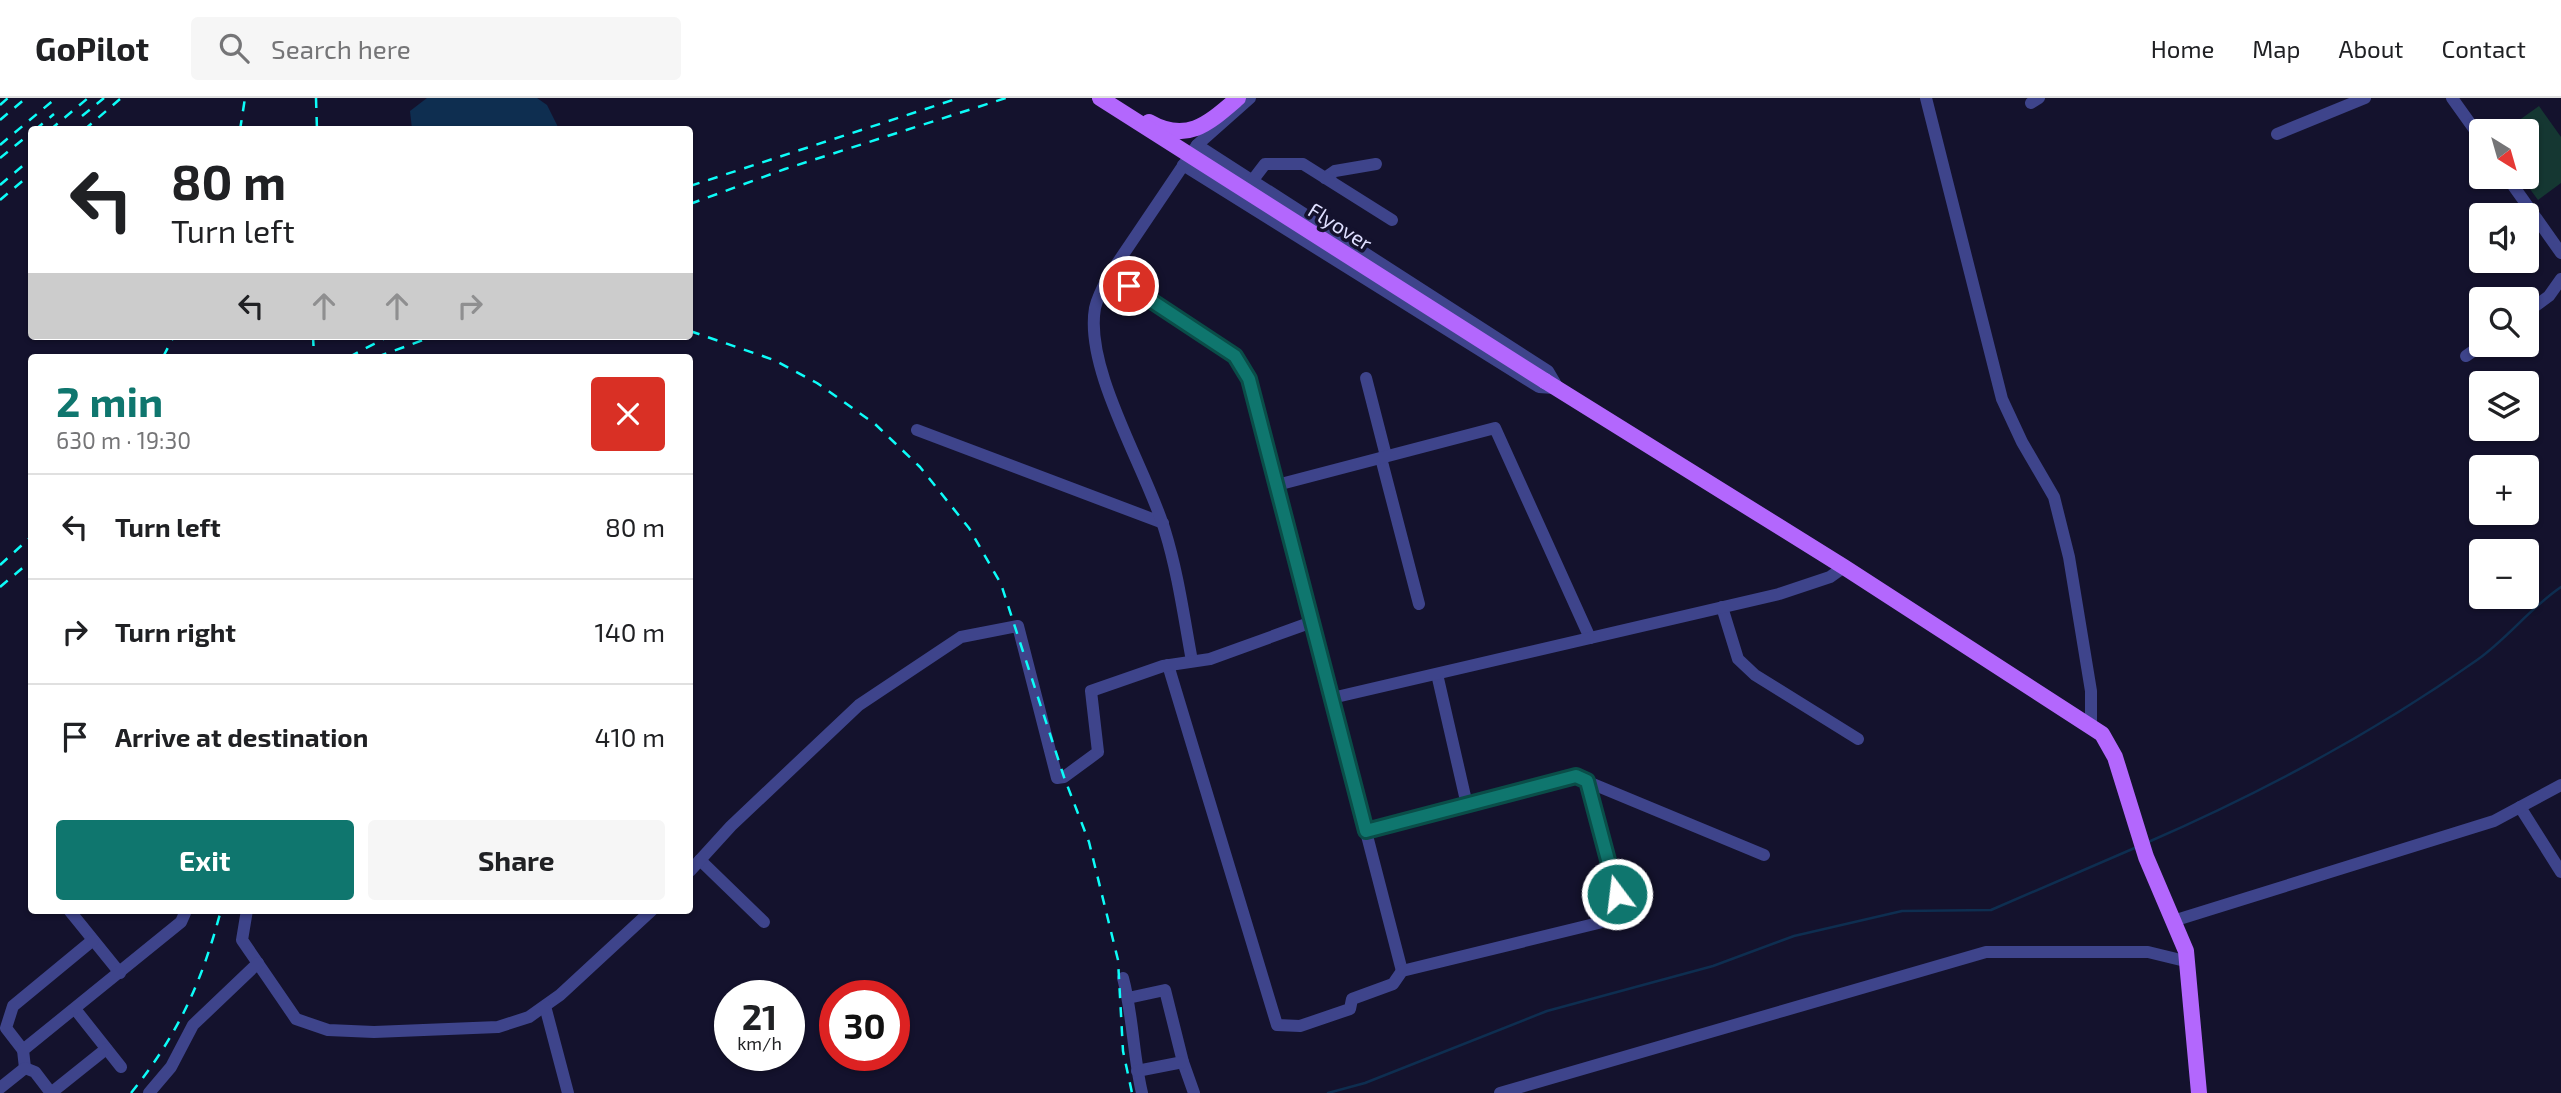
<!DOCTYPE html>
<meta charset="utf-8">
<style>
body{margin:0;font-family:"Exo 2",sans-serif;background:#f6f6f6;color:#202124;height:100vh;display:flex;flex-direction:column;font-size:26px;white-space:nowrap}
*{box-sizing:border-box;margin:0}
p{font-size:23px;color:#757577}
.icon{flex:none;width:38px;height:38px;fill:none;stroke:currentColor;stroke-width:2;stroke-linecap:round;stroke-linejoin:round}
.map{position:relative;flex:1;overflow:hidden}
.drawer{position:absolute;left:28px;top:256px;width:665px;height:560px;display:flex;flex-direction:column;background:#fff;border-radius:7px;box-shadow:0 2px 5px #0004}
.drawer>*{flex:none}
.guide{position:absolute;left:28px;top:28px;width:665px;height:214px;border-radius:7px;box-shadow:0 2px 5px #0004;background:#fff;color:#202124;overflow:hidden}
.needle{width:46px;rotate:143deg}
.controls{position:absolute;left:2469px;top:21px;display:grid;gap:14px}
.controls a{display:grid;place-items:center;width:70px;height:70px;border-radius:7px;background:#fff;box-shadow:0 2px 5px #0004;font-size:35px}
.speed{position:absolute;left:714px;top:882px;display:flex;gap:14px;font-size:35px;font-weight:700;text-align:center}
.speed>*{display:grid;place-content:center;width:91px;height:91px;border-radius:50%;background:#fff;box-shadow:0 2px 5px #0004;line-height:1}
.speed small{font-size:18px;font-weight:400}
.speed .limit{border:10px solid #d22;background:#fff;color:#111}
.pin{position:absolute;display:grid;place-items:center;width:60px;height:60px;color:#fff;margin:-30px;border:4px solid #fff;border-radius:50%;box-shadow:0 2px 7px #0007}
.me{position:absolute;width:77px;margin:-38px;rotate:345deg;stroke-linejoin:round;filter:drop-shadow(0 0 5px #0008)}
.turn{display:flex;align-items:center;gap:24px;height:147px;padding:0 28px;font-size:32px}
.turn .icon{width:91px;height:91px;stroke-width:2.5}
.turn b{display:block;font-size:49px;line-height:60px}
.lanes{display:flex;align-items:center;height:66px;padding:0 28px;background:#0003;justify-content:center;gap:35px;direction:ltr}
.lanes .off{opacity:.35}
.round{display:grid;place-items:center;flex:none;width:74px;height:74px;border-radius:7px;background:#f6f6f6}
.head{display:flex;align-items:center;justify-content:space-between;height:119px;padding:0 28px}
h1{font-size:42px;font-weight:700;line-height:52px;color:#0f766e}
.button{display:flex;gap:14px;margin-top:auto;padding:14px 28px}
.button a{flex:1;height:80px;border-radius:7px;background:#0f766e;color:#fff;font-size:28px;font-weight:700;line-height:80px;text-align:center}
.button a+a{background:#f6f6f6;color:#202124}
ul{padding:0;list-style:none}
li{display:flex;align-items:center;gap:21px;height:105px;padding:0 28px;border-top:2px solid #e0e0e0}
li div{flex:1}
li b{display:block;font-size:26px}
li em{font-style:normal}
header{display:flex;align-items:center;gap:42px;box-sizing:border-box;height:98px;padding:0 35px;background:#fff;border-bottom:2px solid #e0e0e0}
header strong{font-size:33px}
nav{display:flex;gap:38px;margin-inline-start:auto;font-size:24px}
.search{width:490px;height:63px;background:#f6f6f6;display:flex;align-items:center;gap:18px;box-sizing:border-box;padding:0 24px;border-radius:7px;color:#757577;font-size:26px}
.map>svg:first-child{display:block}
.green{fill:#153732}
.water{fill:#0e2e50}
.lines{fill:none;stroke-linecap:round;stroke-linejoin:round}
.stream{stroke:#0e2e50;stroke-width:2.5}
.minor{stroke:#3e448b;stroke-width:12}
.major{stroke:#b367fd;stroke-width:16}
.rail{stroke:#0dfcf8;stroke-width:2.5;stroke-dasharray:10 9;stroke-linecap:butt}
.major-bridge{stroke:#b367fd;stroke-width:16}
.route-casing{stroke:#0a4d48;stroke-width:18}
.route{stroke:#0f766e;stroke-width:12}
.labels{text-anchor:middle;stroke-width:7;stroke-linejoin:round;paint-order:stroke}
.street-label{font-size:21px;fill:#dfdfff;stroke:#14122d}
</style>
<header>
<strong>GoPilot</strong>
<div class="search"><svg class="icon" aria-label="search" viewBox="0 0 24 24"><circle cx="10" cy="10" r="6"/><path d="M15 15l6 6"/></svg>Search here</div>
<nav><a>Home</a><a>Map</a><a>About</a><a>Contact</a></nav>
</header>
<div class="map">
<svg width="2561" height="995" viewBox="0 0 2561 995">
<rect width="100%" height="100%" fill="#14122d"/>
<!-- green -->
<polygon class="green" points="2539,8 2561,39 2561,85 2538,102 2521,79 2527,79 2527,33 2504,33"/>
<!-- water -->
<polygon class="water" points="427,0 537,0 547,7 559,31 412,31 410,13"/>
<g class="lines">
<!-- stream -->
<g class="stream">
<path d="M2146 745C2261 695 2375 634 2477 562 2507 541 2530 510 2561 489"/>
<polyline points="1328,995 1365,985 1547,913 1713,868 1794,838 1902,813 1991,812 2137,749"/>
</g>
<!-- minor -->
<g class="minor">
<polyline points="1926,0 2002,301 2022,344 2054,399 2069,459 2091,593 2091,629"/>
<polyline points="2452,0 2482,42"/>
<polyline points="2031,5 2039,0"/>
<polyline points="2277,36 2365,0"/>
<polyline points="1197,47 1548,273 1558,290"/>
<polyline points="1183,67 1539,289 1554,290"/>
<polyline points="2507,79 2561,155"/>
<polyline points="1325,80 1335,73 1376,66"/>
<polyline points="1252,83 1265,66 1303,66 1392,122"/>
<polyline points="1110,176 1235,258 1249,281 1402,873"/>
<polyline points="2527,214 2549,198 2561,181"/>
<polyline points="2466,258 2482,247"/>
<polyline points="1366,280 1386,358"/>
<polyline points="917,332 1163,425"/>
<polyline points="1381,360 1419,506"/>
<polyline points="1277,387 1495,330 1590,540"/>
<polyline points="1722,509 1738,561 1755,577 1858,641"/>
<path d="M1192 563C1184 520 1178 475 1165 433 1147 372 1084 272 1095 210 1098 197 1104 187 1110 176L1197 47 1250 0"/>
<polyline points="1168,567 1277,927 1300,928 1350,911 1352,901 1393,886 1402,873 1623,819 1587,683"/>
<polyline points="1437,576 1467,707"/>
<polyline points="1332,600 1779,496 1830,479 1844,469"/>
<polyline points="2520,709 2561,774"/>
<polyline points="1366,733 1576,679 1764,757"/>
<polyline points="700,762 764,824"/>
<polyline points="690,773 731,728 859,607 961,539 1018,528 1057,680 1064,679 1098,654 1091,593 1163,568 1210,561 1312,524"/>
<polyline points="69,812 120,875"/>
<polyline points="247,812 242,842 296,921 328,932 374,934 498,929 529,919 560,897 652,812"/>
<polyline points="2173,823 2494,723 2561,687"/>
<path d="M1123 880C1133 917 1133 957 1142 995"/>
<polyline points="1128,900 1165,892 1183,964 1194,995"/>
<polyline points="545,908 568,995"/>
<polyline points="75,911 121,969"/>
<polyline points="23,952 6,930 13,908 93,842"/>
<polyline points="25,970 23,952 181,824 185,815 183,812"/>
<polyline points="25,970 35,974 51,995"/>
<polyline points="1137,973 1183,964"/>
<polyline points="0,990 25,970"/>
<polyline points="51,995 106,951"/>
<polyline points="149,995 171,969 193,927 258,865"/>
<polyline points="1500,995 1986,854 2148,854 2185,863"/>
</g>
<!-- major -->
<g class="major">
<path d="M1149 24C1187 46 1209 25 1238 0"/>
<polyline points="1545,283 1844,469 2102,636 2115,659 2146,759 2186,853 2199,995"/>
</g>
<!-- rail -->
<g class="rail">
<polyline points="316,0 317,32"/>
<polyline points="0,7 8,0"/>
<polyline points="82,18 104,0"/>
<polyline points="0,22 26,0"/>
<polyline points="35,32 54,16"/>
<polyline points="50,32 88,0"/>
<polyline points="84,32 120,1"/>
<polyline points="240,32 245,0"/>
<polyline points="0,47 56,0"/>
<polyline points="0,60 32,34"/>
<polyline points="0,87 32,60"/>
<polyline points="690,88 959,0"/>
<polyline points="0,102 32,75"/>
<polyline points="690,106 785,71 1006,0"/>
<polyline points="690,233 774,262 817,285 875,326 920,369 969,430 1001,486 1064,679 1089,744 1118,862 1123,953 1132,995"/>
<polyline points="313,238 314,258"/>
<polyline points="163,259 174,238"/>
<polyline points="349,259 389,238"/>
<polyline points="377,259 434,238"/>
<polyline points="0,467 32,438"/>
<polyline points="0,489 32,462"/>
<path d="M131 995C178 937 202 884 221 812"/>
</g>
<!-- major-bridge -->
<polyline class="major-bridge" points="1100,0 1545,283"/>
</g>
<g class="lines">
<!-- route casing -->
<g class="route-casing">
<polyline id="route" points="1129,188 1235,258 1249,281 1366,733 1576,678 1587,683 1617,796"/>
</g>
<!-- route -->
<use href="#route" class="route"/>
</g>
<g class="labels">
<!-- street labels -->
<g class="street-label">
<text transform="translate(1340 129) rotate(32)" y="7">Flyover</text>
</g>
</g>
</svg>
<div class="controls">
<a><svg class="needle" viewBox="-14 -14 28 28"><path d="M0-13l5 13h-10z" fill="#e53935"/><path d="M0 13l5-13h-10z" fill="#757577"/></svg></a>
<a><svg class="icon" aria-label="sound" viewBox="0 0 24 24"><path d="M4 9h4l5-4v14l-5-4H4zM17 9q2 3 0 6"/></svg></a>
<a><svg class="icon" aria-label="search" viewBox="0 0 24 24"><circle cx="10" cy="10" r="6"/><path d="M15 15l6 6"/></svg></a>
<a><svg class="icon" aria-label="layers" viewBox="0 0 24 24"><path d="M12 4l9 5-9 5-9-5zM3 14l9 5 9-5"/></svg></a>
<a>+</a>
<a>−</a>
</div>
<div class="speed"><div>21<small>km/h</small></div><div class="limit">30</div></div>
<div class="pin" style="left:1129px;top:188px;background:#d93025"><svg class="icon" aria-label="arrive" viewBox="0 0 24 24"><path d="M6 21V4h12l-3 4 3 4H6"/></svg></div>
<svg class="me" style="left:1617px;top:796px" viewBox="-20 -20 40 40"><circle r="17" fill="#0f766e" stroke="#fff" stroke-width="3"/><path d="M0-11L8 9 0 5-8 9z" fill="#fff"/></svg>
<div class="guide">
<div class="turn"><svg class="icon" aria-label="left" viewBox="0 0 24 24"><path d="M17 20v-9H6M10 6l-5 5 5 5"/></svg><div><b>80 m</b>Turn left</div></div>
<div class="lanes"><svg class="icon" aria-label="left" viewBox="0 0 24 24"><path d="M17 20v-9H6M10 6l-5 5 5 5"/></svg><svg class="icon off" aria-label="ahead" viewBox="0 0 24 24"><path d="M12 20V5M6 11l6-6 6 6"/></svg><svg class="icon off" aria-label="ahead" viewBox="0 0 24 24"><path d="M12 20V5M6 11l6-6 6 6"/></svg><svg class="icon off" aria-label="right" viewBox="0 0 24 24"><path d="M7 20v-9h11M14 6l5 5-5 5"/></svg></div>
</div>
<section class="drawer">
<div class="head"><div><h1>2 min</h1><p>630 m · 19:30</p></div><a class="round" style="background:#d93025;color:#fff"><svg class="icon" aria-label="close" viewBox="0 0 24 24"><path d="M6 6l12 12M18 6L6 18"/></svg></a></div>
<ul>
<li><svg class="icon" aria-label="left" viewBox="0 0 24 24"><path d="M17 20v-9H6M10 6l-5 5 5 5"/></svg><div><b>Turn left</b></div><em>80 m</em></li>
<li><svg class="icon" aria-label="right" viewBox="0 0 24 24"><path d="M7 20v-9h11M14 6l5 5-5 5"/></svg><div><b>Turn right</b></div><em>140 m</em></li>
<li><svg class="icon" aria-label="arrive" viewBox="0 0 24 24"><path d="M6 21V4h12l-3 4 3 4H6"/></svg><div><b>Arrive at destination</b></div><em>410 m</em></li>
</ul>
<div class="button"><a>Exit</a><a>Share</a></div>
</section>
</div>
